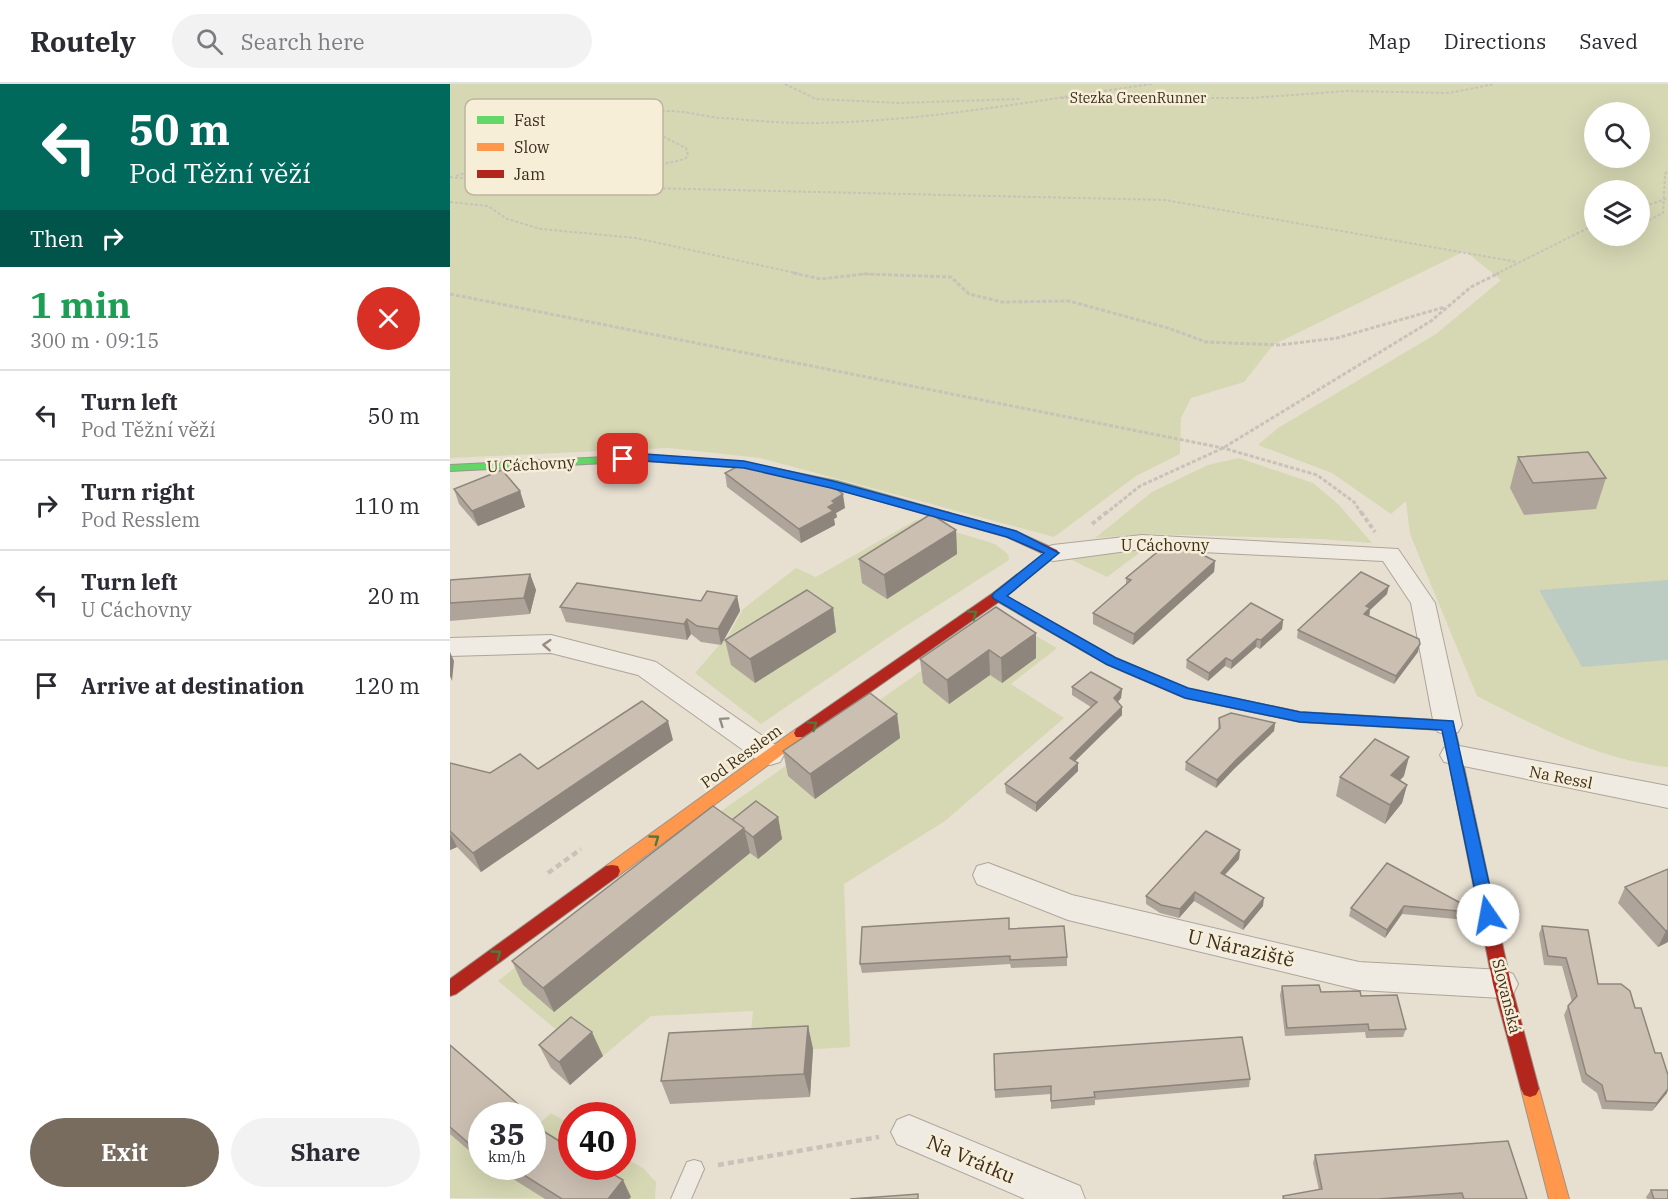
<!DOCTYPE html>
<meta charset="utf-8">
<style>
body{margin:0;font-family:"IBM Plex Serif",serif;background:#f2f2f3;color:#2b2b33;height:100vh;display:flex;flex-direction:column;font-size:22px;white-space:nowrap}
*{box-sizing:border-box;margin:0}
p{font-size:20px;color:#7c7c81}
.icon{flex:none;width:33px;height:33px;fill:none;stroke:currentColor;stroke-width:2;stroke-linecap:round;stroke-linejoin:round}
.map{position:relative;flex:1;overflow:hidden}
.sheet{display:flex;flex-direction:column;background:#fff;width:450px}
.sheet>*{flex:none}
.banner{background:#00695c;color:#fff;overflow:hidden}
.tools{position:absolute;left:1134px;top:18px;display:grid;gap:12px}
.tools a{display:grid;place-items:center;width:66px;height:66px;border-radius:50%;background:#fff;box-shadow:0 6px 24px #0002;font-size:30px}
.speed{position:absolute;left:18px;top:1018px;display:flex;gap:12px;font-size:30px;font-weight:700;text-align:center}
.speed>*{display:grid;place-content:center;width:78px;height:78px;border-radius:50%;background:#fff;box-shadow:0 6px 24px #0002;line-height:1}
.speed small{font-size:15px;font-weight:400}
.speed .limit{border:9px solid #d22;background:#fff;color:#111}
.pin{position:absolute;display:grid;place-items:center;width:51px;height:51px;color:#fff;margin:-26px;border-radius:12px;box-shadow:0 3px 9px #0006}
.me{position:absolute;width:66px;margin:-33px;rotate:348deg;stroke-linejoin:round;filter:drop-shadow(0 0 4px #0008)}
.turn{display:flex;align-items:center;gap:21px;height:126px;padding:0 30px;font-size:27px}
.turn .icon{width:78px;height:78px;stroke-width:2.5}
.turn b{display:block;font-size:42px;line-height:51px}
.then{display:flex;align-items:center;height:57px;padding:0 30px;background:#0003;gap:12px;font-size:22px}
.round{display:grid;place-items:center;flex:none;width:63px;height:63px;border-radius:32px;background:#f2f2f3}
.head{display:flex;align-items:center;justify-content:space-between;height:102px;padding:0 30px}
h1{font-size:36px;font-weight:800;line-height:45px;color:#1e9e55}
.primary-button{display:flex;gap:12px;margin-top:auto;padding:12px 30px}
.primary-button a{flex:1;height:69px;border-radius:36px;background:#786c5e;color:#fff;font-size:24px;font-weight:800;line-height:69px;text-align:center}
.primary-button a+a{background:#f2f2f3;color:#2b2b33}
ul{padding:0;list-style:none}
li{display:flex;align-items:center;gap:18px;height:90px;padding:0 30px;border-top:2px solid #e1e1e2}
li div{flex:1}
li b{display:block;font-size:22px}
li em{font-style:normal}
header{display:flex;align-items:center;gap:36px;box-sizing:border-box;height:84px;padding:0 30px;background:#fff;border-bottom:2px solid #e1e1e2}
header strong{font-size:28px}
nav{display:flex;gap:33px;margin-inline-start:auto;font-size:21px}
.search{width:420px;height:54px;background:#f2f2f3;display:flex;align-items:center;gap:15px;box-sizing:border-box;padding:0 21px;border-radius:33px;color:#7c7c81;font-size:22px}
main{display:flex;flex:1;min-height:0}
.map>svg:first-child{display:block}
.green{fill:#d6d7b3;fill-rule:evenodd}
.water{fill:#bcccc2}
.lines{fill:none;stroke-linecap:round;stroke-linejoin:round}
.lane-casing{stroke:#ada599;stroke-width:2}
.street-casing{stroke:#ada599;stroke-width:2}
.fast-casing{stroke:#9c958a;stroke-width:2}
.slow-casing{stroke:#9c958a;stroke-width:2}
.jam-casing{stroke:#9c958a;stroke-width:2}
.path-far3{stroke:#c8c2b9;stroke-width:2;stroke-dasharray:3 2;stroke-linecap:butt}
.path-far2{stroke:#c8c2b9;stroke-width:3;stroke-dasharray:4 2;stroke-linecap:butt}
.path-far1{stroke:#c8c2b9;stroke-width:4;stroke-dasharray:4.5 3;stroke-linecap:butt}
.path{stroke:#c8c2b9;stroke-width:4.5;stroke-dasharray:6 4;stroke-linecap:butt}
.lane{fill:#efebe3;fill-rule:evenodd}
.street{fill:#efebe3;fill-rule:evenodd}
.fast{fill:#63d668;fill-rule:evenodd}
.slow{fill:#ff974d;fill-rule:evenodd}
.jam{fill:#b3261e;fill-rule:evenodd}
.wall{fill:#afa499}
.shaded-wall{fill:#8e867d}
.building{fill:#cbbfb2;stroke:#8e867d;stroke-width:1.5}
.oneway{stroke:#4e7a40}
.oneway2{stroke:#968c82}
.route{fill:#1a73e8;stroke:#114b97;stroke-width:1.5}
.labels{text-anchor:middle;stroke-width:5;stroke-linejoin:round;paint-order:stroke}
.far-street-label{font-size:14px;fill:#3d2e20;stroke:#f7eed8}
.street-label{font-size:16px;fill:#3d2e20;stroke:#f7eed8}
.near-street-label{font-size:20px;fill:#3d2e20;stroke:#f7eed8}
.key{fill:#f7eed8;stroke:#bfb4a1;stroke-width:1.5}
.key-label{font-size:16px;fill:#3d2e20}
</style>
<header>
<strong>Routely</strong>
<div class="search"><svg class="icon" aria-label="search" viewBox="0 0 24 24"><circle cx="10" cy="10" r="6"/><path d="M15 15l6 6"/></svg>Search here</div>
<nav><a>Map</a><a>Directions</a><a>Saved</a></nav>
</header>
<main>
<section class="sheet">
<div class="banner">
<div class="turn"><svg class="icon" aria-label="left" viewBox="0 0 24 24"><path d="M17 20v-9H6M10 6l-5 5 5 5"/></svg><div><b>50 m</b>Pod Těžní věží</div></div>
<div class="then">Then<svg class="icon" aria-label="right" viewBox="0 0 24 24"><path d="M7 20v-9h11M14 6l5 5-5 5"/></svg></div>
</div>
<div class="head"><div><h1>1 min</h1><p>300 m · 09:15</p></div><a class="round" style="background:#d93025;color:#fff"><svg class="icon" aria-label="close" viewBox="0 0 24 24"><path d="M6 6l12 12M18 6L6 18"/></svg></a></div>
<ul>
<li><svg class="icon" aria-label="left" viewBox="0 0 24 24"><path d="M17 20v-9H6M10 6l-5 5 5 5"/></svg><div><b>Turn left</b><p>Pod Těžní věží</p></div><em>50 m</em></li>
<li><svg class="icon" aria-label="right" viewBox="0 0 24 24"><path d="M7 20v-9h11M14 6l5 5-5 5"/></svg><div><b>Turn right</b><p>Pod Resslem</p></div><em>110 m</em></li>
<li><svg class="icon" aria-label="left" viewBox="0 0 24 24"><path d="M17 20v-9H6M10 6l-5 5 5 5"/></svg><div><b>Turn left</b><p>U Cáchovny</p></div><em>20 m</em></li>
<li><svg class="icon" aria-label="arrive" viewBox="0 0 24 24"><path d="M6 21V4h12l-3 4 3 4H6"/></svg><div><b>Arrive at destination</b></div><em>120 m</em></li>
</ul>
<div class="primary-button"><a>Exit</a><a>Share</a></div>
</section>
<div class="map">
<svg width="1218" height="1115" viewBox="0 0 1218 1115">
<rect width="100%" height="100%" fill="#e7e0d1"/>
<!-- green -->
<g class="green">
<path d="M0 0H1218V683C1151 677 1086 642 1027 612L960 450 956 417 941 430 882 389 808 361 828 344 986 250 1051 196 1015 167 823 261 794 298 741 314 731 334 730 370 686 392 604 453 310 374 219 364 0 374ZM1144 28H1190V74H1144ZM1144 106H1190V152H1144Z"/>
<polygon points="789,374 863,399 889,421 922,459 871,455 695,450 645,454 702,408 758,381"/>
<polygon points="466,436 545,460 558,470 559,476 448,547 311,640 245,589 279,550 293,525 346,484 366,493"/>
<polygon points="697,463 657,493 620,475"/>
<polygon points="572,544 607,564 561,600 614,634 495,737 394,800 400,963 299,969 303,927 201,932 153,972 132,957 109,948 48,897 162,807 257,737 531,545"/>
<polygon points="101,1029 121,1041 122,1083 172,1083 173,1072 194,1085 206,1098 205,1115 0,1114 0,1050 31,1078 32,1083 40,1086 43,1083 82,1083 83,1046"/>
</g>
<!-- water -->
<polygon class="water" points="1218,496 1218,576 1132,583 1089,506"/>
<g class="lines">
<!-- lane casing -->
<g class="lane-casing">
<polygon id="lane" points="244,1076 251,1078 254,1085 241,1115 221,1115 237,1078"/>
</g>
<!-- street casing -->
<g class="street-casing">
<g id="street">
<polygon points="692,451 948,465 985,519 1012,641 1008,648 998,651 988,648 984,641 961,519 933,477 692,465 603,477 595,474 591,469 595,464 603,461"/>
<polygon points="101,551 206,578 330,664 334,671 330,678 320,681 310,678 188,591 101,569 0,572 0,554"/>
<polygon points="1004,661 1218,702 1218,724 994,678 990,671 994,664"/>
<polygon points="538,779 622,811 909,878 1052,886 1063,890 1068,900 1063,910 1052,914 909,906 618,836 527,800 523,791 527,782"/>
<polygon points="459,1031 630,1102 635,1115 575,1115 447,1060 441,1048 447,1036"/>
</g>
</g>
<!-- fast casing -->
<g class="fast-casing">
<g id="fast">
<polygon points="195,371 294,378 387,397 500,429 502,432 496,436 381,403 294,384 195,377 0,387 0,381"/>
<polygon points="548,508 666,574 738,605 850,628 1003,637 1014,683 1012,687 1002,687 992,646 850,638 735,614 656,580 543,515 541,512 543,509"/>
</g>
</g>
<!-- slow casing -->
<g class="slow-casing">
<g id="slow">
<polygon points="351,644 356,645 358,649 356,653 168,792 162,793 156,792 154,787 156,782 346,645"/>
<polygon points="1080,997 1086,999 1089,1005 1119,1115 1099,1115 1071,1005 1074,999"/>
</g>
</g>
<!-- jam casing -->
<g class="jam-casing">
<g id="jam">
<polygon points="496,428 565,447 607,466 609,469 553,515 356,653 346,653 344,649 346,645 543,509 594,470 557,453 492,435 490,432"/>
<polygon points="1007,677 1012,679 1014,683 1061,900 1089,1005 1086,1011 1080,1013 1074,1011 1071,1005 1043,900 1000,683 1002,679"/>
<polygon points="162,781 168,782 170,787 168,792 6,910 0,912 0,895 156,782"/>
</g>
</g>
<!-- path-far3 -->
<g class="path-far3">
<polyline points="335,0 366,15 449,19 570,15"/>
<polyline points="611,14 802,14 897,7 999,9 1044,0"/>
<polyline points="6,92 128,52 192,39"/>
<polyline points="0,93 110,102"/>
<path d="M123 101 235 75 238 71 236 64 194 43 192 33C217 20 246 32 272 34 299 36 327 39 354 39 471 39 587 16 702 0"/>
<polyline points="108,102 715,116 1067,178"/>
<polyline points="0,118 38,122 57,135 91,145 186,154 350,190"/>
<polyline points="1190,124 1218,114"/>
<polyline points="1190,133 1197,137 1213,129 1215,90 1218,87"/>
<polyline points="412,190 425,190"/>
<polyline points="1046,190 1144,141"/>
</g>
<!-- path-far2 -->
<g class="path-far2">
<polyline points="343,189 371,195 415,190 501,193 519,210 552,218 619,217 718,244 756,258 830,261 887,254 995,223"/>
<polyline points="0,210 773,364 867,391 904,418 912,430"/>
<polyline points="655,430 690,402 773,364 981,237 1021,203 1049,189"/>
</g>
<!-- path-far1 -->
<g class="path-far1">
<polyline points="911,428 925,448"/>
<polyline points="642,440 657,428"/>
</g>
<!-- path -->
<g class="path">
<polyline points="98,789 131,765"/>
<polyline points="268,1081 429,1053"/>
</g>
<!-- lane -->
<use href="#lane" class="lane"/>
<!-- street -->
<use href="#street" class="street"/>
<!-- fast -->
<use href="#fast" class="fast"/>
<!-- slow -->
<use href="#slow" class="slow"/>
<!-- jam -->
<use href="#jam" class="jam"/>
</g>
<!-- wall -->
<g class="wall">
<polygon points="1068,373 1156,394 1146,425 1074,431 1060,404"/>
<polygon points="275,389 395,424 386,429 387,433 384,435 385,441 351,459 277,403"/>
<polygon points="4,405 70,407 75,423 28,442 9,420"/>
<polygon points="506,446 507,470 437,515 412,499 409,475"/>
<polygon points="733,466 765,477 764,488 683,561 643,540 643,529 676,501 676,494"/>
<polygon points="80,490 86,506 80,530 0,537 0,496"/>
<polygon points="937,510 920,526 919,532 968,568 944,600 847,554 848,546"/>
<polygon points="287,512 290,527 271,561 251,558 241,550 237,556 116,538 110,523 251,517"/>
<polygon points="383,524 386,548 305,599 281,581 275,556"/>
<polygon points="833,536 832,545 810,565 806,563 781,585 775,582 758,597 736,584 737,576"/>
<polygon points="586,549 586,574 552,599 540,591 499,620 473,599 470,575"/>
<polygon points="622,603 672,605 671,614 668,618 672,623 672,631 625,677 628,679 628,687 586,728 556,709 555,700 641,623 622,611"/>
<polygon points="447,630 450,654 365,715 338,692 333,667"/>
<polygon points="769,634 825,639 824,647 784,685 766,704 735,686 736,678 768,646"/>
<polygon points="223,656 31,788 7,763 0,766 0,679 40,689 88,685"/>
<polygon points="954,692 950,696 957,701 952,719 935,740 886,712 890,693"/>
<polygon points="328,733 332,755 308,775 300,769 104,928 73,901 62,877 282,736"/>
<polygon points="790,766 789,775 775,791 813,822 793,846 744,817 729,834 710,829 696,820 696,812"/>
<polygon points="937,779 1019,828 1016,836 952,830 935,854 899,832 901,824"/>
<polygon points="1218,785 1218,858 1208,863 1168,819 1175,803"/>
<polygon points="1092,842 1148,900 1185,924 1217,1009 1202,1027 1152,1025 1147,1009 1132,998 1114,931 1118,922 1122,918 1112,882 1094,881 1089,850"/>
<polygon points="559,845 617,873 617,882 561,884 560,880 412,889 410,880"/>
<polygon points="832,902 871,908 911,912 956,945 953,953 916,954 915,948 835,952 830,911"/>
<polygon points="358,942 363,965 360,1013 220,1020 211,997"/>
<polygon points="0,961 76,1027 79,1032 32,1032 32,1078 0,1050"/>
<polygon points="89,961 153,972 120,1001 101,984"/>
<polygon points="544,970 800,995 799,1003 645,1016 645,1021 601,1025 601,1010 545,1014"/>
<polygon points="82,1039 83,1041 181,1113 179,1115 95,1115 44,1083 82,1083"/>
<polygon points="865,1071 1077,1115 832,1115 833,1112 869,1106 863,1079"/>
<polygon points="1201,1106 1218,1115 1197,1115 1196,1113"/>
</g>
<!-- shaded-wall -->
<g class="shaded-wall">
<polygon points="70,407 75,423 28,442 22,427"/>
<polygon points="393,410 395,424 386,429 387,433 384,435 385,441 351,459 349,445 378,423 382,417"/>
<polygon points="506,446 507,470 437,515 434,491"/>
<polygon points="765,477 764,488 683,561 684,550"/>
<polygon points="80,490 86,506 80,530 74,514"/>
<polygon points="939,502 937,510 920,526 919,533 912,539 916,522"/>
<polygon points="287,512 290,527 271,561 268,545"/>
<polygon points="383,524 386,548 305,599 300,575"/>
<polygon points="237,535 241,550 237,556 234,540"/>
<polygon points="833,536 832,545 810,565 811,556"/>
<polygon points="586,549 586,574 552,599 551,574"/>
<polygon points="807,555 806,563 781,585 782,577"/>
<polygon points="970,560 968,568 944,600 946,592"/>
<polygon points="539,566 540,591 499,620 497,596"/>
<polygon points="0,568 4,577 2,597 0,592"/>
<polygon points="776,574 775,582 758,597 759,589"/>
<polygon points="672,605 671,614 664,622 664,614"/>
<polygon points="672,623 672,631 620,682 620,674"/>
<polygon points="447,630 450,654 365,715 360,690"/>
<polygon points="218,637 223,656 31,788 23,769"/>
<polygon points="825,639 824,647 784,685 766,704 767,696 786,676"/>
<polygon points="959,673 954,692 936,710 941,691"/>
<polygon points="628,679 628,687 586,728 586,719"/>
<polygon points="957,701 952,719 935,740 940,721"/>
<polygon points="328,733 332,755 308,775 303,753"/>
<polygon points="294,744 300,769 104,928 93,904"/>
<polygon points="0,749 7,763 0,766"/>
<polygon points="790,766 789,775 769,797 771,789"/>
<polygon points="745,808 744,817 729,834 730,825"/>
<polygon points="814,814 813,822 793,846 794,838"/>
<polygon points="954,822 952,830 935,854 937,846"/>
<polygon points="1218,846 1218,858 1208,863 1216,847"/>
<polygon points="358,942 363,965 360,1013 354,990"/>
<polygon points="142,948 153,972 120,1001 109,978"/>
<polygon points="1218,1005 1217,1009 1202,1027 1207,1019"/>
<polygon points="76,1027 79,1032 70,1032"/>
<polygon points="173,1096 181,1113 179,1115 158,1115"/>
</g>
<!-- building -->
<g class="building">
<polygon points="1138,368 1156,394 1083,399 1068,373"/>
<polygon points="294,379 372,395 393,410 382,417 385,419 378,423 383,427 349,445 275,389"/>
<polygon points="52,386 70,407 22,427 4,405"/>
<polygon points="481,430 506,446 434,491 409,475"/>
<polygon points="723,461 733,466 737,463 765,477 684,550 643,529 681,496 676,494 711,465 715,468"/>
<polygon points="911,488 939,502 916,522 920,524 914,530 969,555 970,560 946,592 848,546"/>
<polygon points="80,490 74,514 0,519 0,496"/>
<polygon points="127,499 251,517 257,507 287,512 268,545 247,542 237,535 234,540 110,523"/>
<polygon points="357,506 383,524 300,575 275,556"/>
<polygon points="801,519 833,536 811,556 807,555 782,577 776,574 759,589 737,576"/>
<polygon points="546,523 586,549 551,574 539,566 497,596 470,575"/>
<polygon points="641,588 672,605 664,614 672,623 620,674 628,679 586,719 555,700 647,618 622,603"/>
<polygon points="420,609 447,630 360,690 333,667"/>
<polygon points="192,617 218,637 23,769 0,747 0,679 40,689 70,670 88,685"/>
<polygon points="781,629 825,639 786,676 767,696 736,678 770,644 769,634"/>
<polygon points="925,655 959,673 941,691 957,701 940,721 890,693"/>
<polygon points="306,717 328,733 303,753 282,736"/>
<polygon points="263,722 294,744 93,904 62,877"/>
<polygon points="756,747 790,766 771,789 814,814 794,838 745,808 730,825 711,821 696,812"/>
<polygon points="937,779 1018,823 1019,828 954,822 937,846 901,824"/>
<polygon points="1218,785 1218,846 1216,847 1175,803"/>
<polygon points="559,834 559,845 614,842 617,873 560,876 560,872 410,880 412,843"/>
<polygon points="1092,842 1138,846 1148,900 1171,900 1180,907 1185,924 1191,924 1205,969 1211,969 1218,991 1218,1005 1207,1019 1156,1017 1152,1001 1136,990 1118,922 1127,912 1116,874 1098,872"/>
<polygon points="869,901 871,908 910,907 911,912 947,911 956,945 919,946 918,940 837,944 832,902"/>
<polygon points="121,933 142,948 109,978 89,961"/>
<polygon points="358,942 354,990 211,997 219,949"/>
<polygon points="792,953 800,995 644,1008 645,1013 601,1017 601,1002 545,1006 544,970"/>
<polygon points="0,961 76,1027 70,1032 32,1032 32,1068 30,1069 0,1043"/>
<polygon points="82,1040 122,1065 122,1083 151,1083 173,1096 158,1115 112,1115 61,1083 82,1083"/>
<polygon points="1058,1057 1077,1115 1014,1115 1012,1109 928,1115 834,1115 833,1112 872,1105 865,1071"/>
<polygon points="1201,1106 1218,1106 1218,1115 1204,1115"/>
<polygon points="468,1110 468,1115 400,1115"/>
</g>
<!-- one-way arrows -->
<defs><path id="oneway-chevron" d="M-2-3.5L2.5 0L-2 3.5" fill="none" stroke-width="1.6" stroke-linecap="round" stroke-linejoin="round" transform="scale(1.5)"/></defs>
<g class="oneway">
<use href="#oneway-chevron" transform="translate(523 530) rotate(-35)"/>
<use href="#oneway-chevron" transform="translate(363 641) rotate(-35)"/>
<use href="#oneway-chevron" transform="translate(205 755) rotate(-36)"/>
<use href="#oneway-chevron" transform="translate(47 870) rotate(-36)"/>
</g>
<g class="oneway2">
<use href="#oneway-chevron" transform="translate(97 561) rotate(-176)"/>
<use href="#oneway-chevron" transform="translate(273 637) rotate(-145)"/>
</g>
<!-- route -->
<polygon class="route" points="195,370 294,377 383,397 566,447 609,469 557,512 666,574 738,604 850,628 1003,637 1046,831 1044,836 1038,838 1032,836 1030,831 992,646 850,638 735,614 656,580 544,515 542,512 544,509 594,469 557,453 381,404 294,384 195,377 173,379 167,375 173,371"/>
<g class="labels">
<!-- far-street labels -->
<g class="far-street-label">
<text x="688" y="19">Stezka GreenRunner</text>
</g>
<!-- street labels -->
<g class="street-label">
<text transform="translate(81 380) rotate(-3)" y="6">U Cáchovny</text>
<text x="715" y="467">U Cáchovny</text>
<text transform="translate(291 672) rotate(-36)" y="6">Pod Resslem</text>
<text transform="translate(1111 693) rotate(11)" y="6">Na Ressl</text>
<text transform="translate(1057 912) rotate(76)" y="6">Slovanská</text>
</g>
<!-- near-street labels -->
<g class="near-street-label">
<text transform="translate(791 864) rotate(13)" y="7">U Náraziště</text>
<text transform="translate(521 1075) rotate(23)" y="7">Na Vrátku</text>
</g>
</g>
<!-- legend -->
<rect x="15" y="15" width="198" height="96" rx="9" class="key"/>
<rect x="27" y="32" width="27" height="8" fill="#63d668"/>
<rect x="27" y="59" width="27" height="8" fill="#ff974d"/>
<rect x="27" y="86" width="27" height="8" fill="#b3261e"/>
<g class="key-label">
<text x="64" y="42">Fast</text>
<text x="64" y="69">Slow</text>
<text x="64" y="96">Jam</text>
</g>
</svg>
<div class="tools">
<a><svg class="icon" aria-label="search" viewBox="0 0 24 24"><circle cx="10" cy="10" r="6"/><path d="M15 15l6 6"/></svg></a>
<a><svg class="icon" aria-label="layers" viewBox="0 0 24 24"><path d="M12 4l9 5-9 5-9-5zM3 14l9 5 9-5"/></svg></a>
</div>
<div class="speed"><div>35<small>km/h</small></div><div class="limit">40</div></div>
<div class="pin" style="left:173px;top:375px;background:#d93025"><svg class="icon" aria-label="arrive" viewBox="0 0 24 24"><path d="M6 21V4h12l-3 4 3 4H6"/></svg></div>
<svg class="me" style="left:1038px;top:831px" viewBox="-20 -20 40 40"><circle r="19" fill="#fff"/><path d="M0-13L10 11 0 6-10 11z" fill="#1a73e8"/></svg>
</div>
</main>
